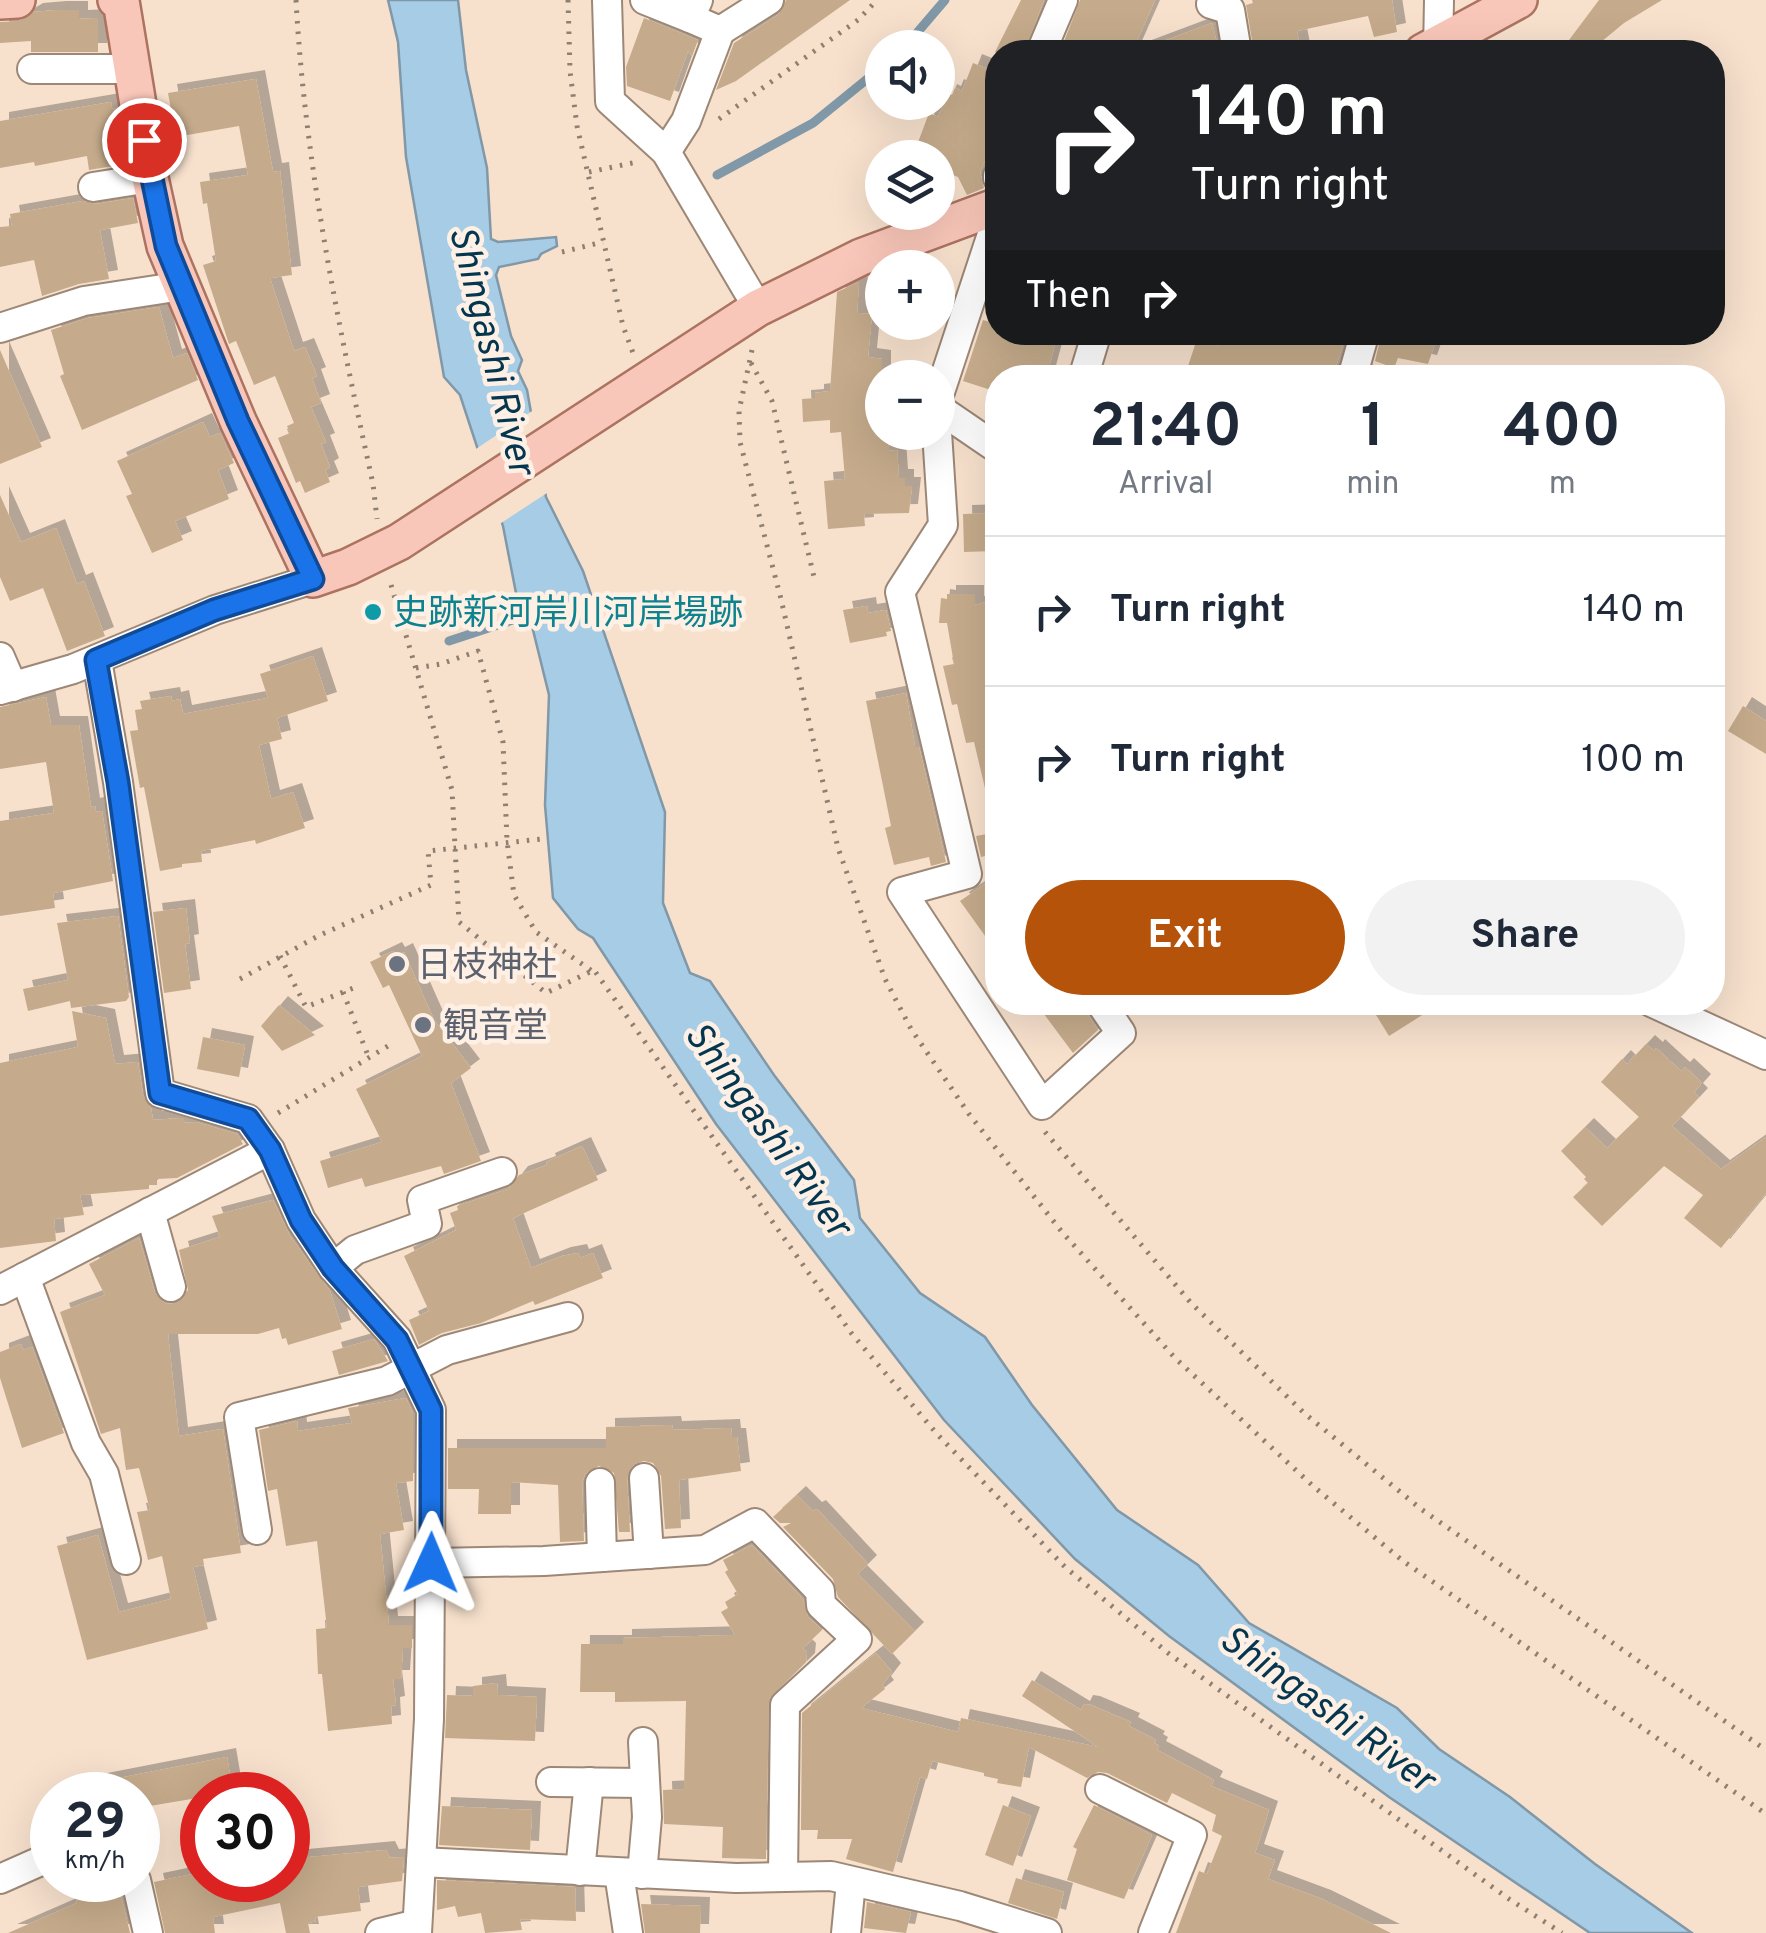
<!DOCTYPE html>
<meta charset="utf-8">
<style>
body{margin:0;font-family:Overpass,"Noto Sans JP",sans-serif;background:#f2f2f3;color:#1f2937;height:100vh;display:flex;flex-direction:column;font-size:38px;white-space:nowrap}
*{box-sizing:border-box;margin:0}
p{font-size:32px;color:#747a83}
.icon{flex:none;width:55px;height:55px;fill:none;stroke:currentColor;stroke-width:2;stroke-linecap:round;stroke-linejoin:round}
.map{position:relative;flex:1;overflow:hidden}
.panel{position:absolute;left:985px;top:365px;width:740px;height:650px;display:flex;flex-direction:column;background:#fff;border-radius:40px;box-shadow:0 10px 40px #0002}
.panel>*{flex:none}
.hud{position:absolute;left:985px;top:40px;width:740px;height:305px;border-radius:40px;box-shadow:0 10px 40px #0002;background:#202124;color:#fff;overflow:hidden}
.tools{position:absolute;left:865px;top:30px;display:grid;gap:20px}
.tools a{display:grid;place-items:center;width:90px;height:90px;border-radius:50%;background:#fff;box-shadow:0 10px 40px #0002;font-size:50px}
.speed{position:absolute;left:30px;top:1772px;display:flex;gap:20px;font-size:50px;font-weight:700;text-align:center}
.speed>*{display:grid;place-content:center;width:130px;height:130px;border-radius:50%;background:#fff;box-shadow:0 10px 40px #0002;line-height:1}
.speed small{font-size:25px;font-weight:400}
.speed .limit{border:15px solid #d22;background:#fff;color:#111}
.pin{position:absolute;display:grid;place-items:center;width:85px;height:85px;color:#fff;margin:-42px;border:5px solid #fff;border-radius:50%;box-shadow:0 2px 10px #0007}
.me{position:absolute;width:110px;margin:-55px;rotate:1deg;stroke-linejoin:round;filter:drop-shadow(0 0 8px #0008)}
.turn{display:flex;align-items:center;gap:35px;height:210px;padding:0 40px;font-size:45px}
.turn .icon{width:130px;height:130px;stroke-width:2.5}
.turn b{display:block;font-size:70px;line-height:85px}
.then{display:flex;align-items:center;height:95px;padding:0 40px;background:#0003;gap:20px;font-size:38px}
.eta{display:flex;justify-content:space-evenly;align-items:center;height:170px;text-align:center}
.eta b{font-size:60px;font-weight:700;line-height:70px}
.cta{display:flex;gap:20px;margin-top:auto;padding:20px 40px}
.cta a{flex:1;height:115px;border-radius:60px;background:#b45309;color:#fff;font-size:40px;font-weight:700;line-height:115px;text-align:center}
.cta a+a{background:#f2f2f3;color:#1f2937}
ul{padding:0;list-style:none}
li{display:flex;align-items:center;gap:30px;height:150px;padding:0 40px;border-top:2px solid #e0e1e3}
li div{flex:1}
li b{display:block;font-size:38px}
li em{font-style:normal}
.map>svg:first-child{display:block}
.water{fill:#a7cce5;stroke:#8098a7;stroke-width:2.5}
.pier{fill:#f7e1cd}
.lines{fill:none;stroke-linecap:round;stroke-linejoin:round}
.stream{stroke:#8098a7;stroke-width:9}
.building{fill:#c5ab8b;filter:url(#shadow)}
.minor-casing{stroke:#9d8877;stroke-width:32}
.major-casing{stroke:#ac7361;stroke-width:40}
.path{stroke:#8e7f71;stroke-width:5;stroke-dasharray:2.5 8;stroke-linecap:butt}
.minor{stroke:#fff;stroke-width:28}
.major{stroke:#f9c7b9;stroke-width:35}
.route-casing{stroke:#114b97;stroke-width:25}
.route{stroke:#1a73e8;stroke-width:18}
.culture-dot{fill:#0f9aa8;stroke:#fef0e4;stroke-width:4}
.worship-dot{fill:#6b7280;stroke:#fef0e4;stroke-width:4}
.labels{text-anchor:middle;stroke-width:9;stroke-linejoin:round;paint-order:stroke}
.culture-label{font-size:35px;fill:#0d838f;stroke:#fef0e4;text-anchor:start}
.worship-label{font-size:35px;fill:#5b616d;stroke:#fef0e4;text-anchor:start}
.water-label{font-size:38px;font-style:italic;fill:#043650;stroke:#fef0e4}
</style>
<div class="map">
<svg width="1766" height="1933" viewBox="0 0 1766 1933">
<defs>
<filter id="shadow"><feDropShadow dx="9" dy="-9" stdDeviation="0" flood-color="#0004"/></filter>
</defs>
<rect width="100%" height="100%" fill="#f7e1cd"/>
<!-- water -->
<polygon class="water" points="388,0 458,0 466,70 487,168 491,239 498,242 556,237 557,246 541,254 538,259 499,267 496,275 511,336 522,360 518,371 527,390 546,497 583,571 665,812 663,903 690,973 710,981 774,1075 854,1180 860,1218 920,1293 985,1337 1032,1405 1117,1510 1198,1565 1249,1623 1397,1708 1439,1749 1510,1797 1595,1864 1692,1933 1590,1933 1389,1797 1169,1636 1075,1559 944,1420 716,1124 593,938 578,929 553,898 545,805 549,695 531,622 516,593 503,526 460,395 444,377 406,157 398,42"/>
<!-- pier -->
<polygon class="pier" points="535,409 550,491 498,525 473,451"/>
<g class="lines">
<!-- stream -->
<g class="stream">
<polyline points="904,48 945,0"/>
<polyline points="717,175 813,123 882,67"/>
<polyline points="449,641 537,612"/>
</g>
</g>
<!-- building -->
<g class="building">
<polygon points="786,0 850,0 736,81 716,90 734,43 778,15"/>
<polygon points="1021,0 1044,0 1024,52 995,52"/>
<polygon points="1080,0 1155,0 1132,52 1060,52"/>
<polygon points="1252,0 1392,0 1397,32 1374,37 1368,16 1297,31 1301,52 1254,52 1246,5 1253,3"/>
<polygon points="1599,0 1662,0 1624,23 1589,52 1560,52"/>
<polygon points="57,10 79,10 79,19 98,18 98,52 31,52 31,41 0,43 0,22 19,21 34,12"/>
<polygon points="644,18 698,40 692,56 688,51 670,101 627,86 626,67"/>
<polygon points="1212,23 1219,52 1140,52 1140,50"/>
<polygon points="973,63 998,73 998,133 980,172 984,188 967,195 958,177 938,169 938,158 924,158 917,145 929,113 938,117 948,93 952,95 955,88 962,91"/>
<polygon points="256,79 273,172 280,171 292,275 270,278 294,351 305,347 317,376 312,378 321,403 311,407 326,442 321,444 330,467 325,470 330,482 305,493 300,481 296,483 278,438 290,433 287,426 294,423 275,376 254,385 236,341 229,344 203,265 216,261 207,203 203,204 200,182 248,175 239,126 176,137 168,93"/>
<polygon points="111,102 112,109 117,108 126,164 89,170 87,156 35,166 34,162 0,168 0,121"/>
<polygon points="133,198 138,223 100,230 109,279 79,284 42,296 34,260 0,267 0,227 12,226 10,214 83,201 96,204"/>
<polygon points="859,282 857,313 872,314 868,357 882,359 882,432 888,432 889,451 897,450 899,478 905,478 905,486 912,486 909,513 864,514 865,526 828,529 824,481 845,479 841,432 830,433 830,420 803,422 802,399 815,398 815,393 830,391 837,292"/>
<polygon points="159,307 173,358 187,353 198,380 82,430 60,376 64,374 51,330 88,318"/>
<polygon points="983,320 998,324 998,332 1028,332 1056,341 1046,378 998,378 994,391 963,381"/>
<polygon points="1225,332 1347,332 1332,378 1184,378 1197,339 1219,346"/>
<polygon points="1382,332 1439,332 1428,364 1398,358 1394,368 1375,361"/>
<polygon points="0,350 42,447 0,464"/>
<polygon points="203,422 210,437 220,433 234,463 218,470 229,499 175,521 183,540 152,553 126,496 132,494 117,461"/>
<polygon points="0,495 21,542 56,528 77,584 84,581 105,636 67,651 43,588 10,601 0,577"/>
<polygon points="994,513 995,551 964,552 963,514"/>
<polygon points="947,594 975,594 975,605 998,599 998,804 989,805 974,742 966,743 957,704 952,705 943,666 954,664 947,623 939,623 941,598 947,599"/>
<polygon points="867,606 868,613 886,610 891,631 886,632 887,636 850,643 843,610"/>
<polygon points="313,656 328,701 277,718 282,739 259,745 271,799 293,792 305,828 256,844 255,840 201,851 202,862 182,864 182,867 160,871 144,787 140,788 130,731 138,730 135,710 142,709 140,701 171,696 172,701 180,699 183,714 268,698 260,674"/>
<polygon points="906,693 915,747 919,747 946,862 931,866 929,857 894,865 885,828 891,826 866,701"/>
<polygon points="46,697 51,725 79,725 91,807 95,806 96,812 102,811 113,881 53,893 55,908 0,916 0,821 54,813 46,762 0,769 0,707"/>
<polygon points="1743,706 1766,721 1766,754 1728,731"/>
<polygon points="998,832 998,853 981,857 976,836"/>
<polygon points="998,875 998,954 960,901"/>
<polygon points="186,908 190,943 185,944 191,989 164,993 153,912"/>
<polygon points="118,916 129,997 126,1001 71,1008 70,1001 28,1011 23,989 68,980 57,923"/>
<polygon points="393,951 396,956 404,952 434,1020 471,1068 451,1083 481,1161 444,1174 441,1166 365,1187 362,1178 328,1188 320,1161 382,1142 356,1089 422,1056 389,985 383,988 370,962"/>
<polygon points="1035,1002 1079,1002 1098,1030 1073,1053"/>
<polygon points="1368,1002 1443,1002 1389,1036"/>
<polygon points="279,1005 315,1035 282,1051 261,1026"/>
<polygon points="72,1011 106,1018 115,1064 138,1062 143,1095 151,1108 153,1120 182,1118 185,1123 196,1122 237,1134 243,1144 177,1178 157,1179 157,1185 149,1185 149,1189 80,1195 84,1215 54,1219 56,1241 0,1248 0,1063 78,1047"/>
<polygon points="203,1037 245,1045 239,1077 197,1069"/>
<polygon points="1646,1044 1654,1051 1656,1048 1681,1071 1685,1067 1702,1083 1694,1092 1699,1097 1672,1126 1721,1169 1766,1137 1766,1193 1721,1248 1684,1218 1703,1195 1664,1166 1602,1226 1573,1197 1588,1183 1584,1179 1586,1177 1561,1151 1585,1127 1607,1148 1639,1117 1601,1082 1622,1059 1627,1064"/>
<polygon points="582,1146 598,1180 513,1218 531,1268 562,1256 578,1253 580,1258 593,1253 603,1278 535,1305 533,1301 481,1323 442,1333 419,1345 409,1320 429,1311 404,1256 456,1230 450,1213 458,1210 457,1206 508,1189 519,1175 547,1165 546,1162"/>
<polygon points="273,1200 290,1236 330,1291 342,1329 288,1345 286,1338 282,1339 279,1328 258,1334 168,1334 179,1436 223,1429 241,1553 203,1559 204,1565 193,1567 208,1629 87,1660 57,1546 98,1535 119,1612 171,1599 162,1556 148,1560 137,1512 150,1510 139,1468 126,1470 120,1428 101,1434 60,1312 105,1295 89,1264 139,1238 155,1293 166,1304 177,1303 188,1290 179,1250 220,1237 212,1216"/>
<polygon points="374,1339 388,1361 339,1375 332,1351"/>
<polygon points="21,1344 23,1350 32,1347 64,1433 22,1448 0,1378 0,1352"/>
<polygon points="406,1398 413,1414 413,1481 396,1483 404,1530 380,1534 389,1625 412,1625 412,1648 403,1648 401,1679 393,1679 396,1705 391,1706 392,1724 328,1731 322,1674 318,1674 316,1629 327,1628 317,1541 286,1546 277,1489 268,1491 259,1430 297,1421 298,1431 352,1423 348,1408"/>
<polygon points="672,1425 673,1430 731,1428 732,1437 737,1437 741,1471 679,1480 681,1528 665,1529 661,1476 653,1463 644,1461 634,1464 627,1478 630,1532 619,1532 614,1473 599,1466 585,1474 582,1483 584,1541 560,1542 558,1485 511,1482 511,1514 478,1514 479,1489 448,1489 448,1448 606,1448 606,1427"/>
<polygon points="797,1495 813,1511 817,1509 868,1564 858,1574 915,1631 892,1654 838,1597 833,1579 783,1527 791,1523 780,1523 773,1517"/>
<polygon points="752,1545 803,1599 808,1617 822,1630 803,1648 807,1652 806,1662 769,1699 766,1859 722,1858 723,1827 664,1824 663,1790 684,1789 686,1701 615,1702 615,1692 580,1692 581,1644 623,1644 623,1638 735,1635 721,1612 728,1608 725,1602 738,1594 725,1572 728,1570 723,1560"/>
<polygon points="876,1653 892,1672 882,1685 885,1689 861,1708 958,1732 961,1718 1098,1747 1022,1696 1032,1680 1081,1710 1084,1704 1091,1705 1131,1722 1129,1726 1156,1740 1154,1743 1159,1746 1157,1750 1214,1780 1211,1786 1269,1810 1255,1853 1275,1860 1268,1879 1322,1899 1391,1933 1176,1933 1199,1871 1207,1874 1222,1836 1212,1831 1216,1815 1172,1793 1167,1803 1107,1773 1098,1772 1087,1778 1029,1747 1021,1787 997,1783 998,1779 984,1776 984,1773 932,1761 927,1779 920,1777 893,1872 846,1859 852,1839 817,1839 818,1830 801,1830 802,1713"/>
<polygon points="497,1683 498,1695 537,1697 535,1741 445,1738 447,1695 473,1696 473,1686"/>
<polygon points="227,1757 233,1792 138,1808 138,1795 90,1795 88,1784"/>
<polygon points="1003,1805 1031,1816 1013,1866 985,1855"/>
<polygon points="1094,1805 1152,1835 1124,1899 1067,1880 1077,1849 1073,1847"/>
<polygon points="442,1806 532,1810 530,1850 439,1845"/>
<polygon points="386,1850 390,1858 404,1857 402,1881 358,1887 361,1911 315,1917 316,1921 308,1923 310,1933 286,1933 280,1903 213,1917 215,1933 165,1933 154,1882 202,1872 202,1880 288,1880 288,1859"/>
<polygon points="1016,1878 1064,1892 1057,1919 1008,1903"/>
<polygon points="72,1880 117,1880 130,1933 8,1933 77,1903"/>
<polygon points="437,1880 575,1887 576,1921 520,1919 522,1930 485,1933 481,1913 458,1917 455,1906 437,1910"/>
<polygon points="867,1902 911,1912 906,1933 864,1928"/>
<polygon points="641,1904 701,1906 700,1933 645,1933"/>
</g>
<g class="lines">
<!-- minor casing -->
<g class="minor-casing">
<g id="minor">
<polyline points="607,0 610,101 666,152 758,308"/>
<polyline points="645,0 690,18"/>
<polyline points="698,0 690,18 720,31 769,0"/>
<polyline points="1213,0 1211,4 1230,10 1237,52"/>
<polyline points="1041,52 1063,0"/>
<polyline points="1438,52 1439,0"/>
<polyline points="32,69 130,69"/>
<polyline points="666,152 686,121 720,31"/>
<polyline points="998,176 998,178"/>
<polyline points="93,187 150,178"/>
<polyline points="0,328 84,301 182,286"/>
<polyline points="1083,378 1097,332"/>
<polyline points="1352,378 1365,332"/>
<polyline points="938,398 998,216"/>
<polyline points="938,408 998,449"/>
<polyline points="937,432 943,525 900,592 967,874 902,892 1042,1105 1121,1033 1100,1002"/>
<polyline points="0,657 13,687"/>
<polyline points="97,660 118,782 160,1093 248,1119 270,1150 301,1220 333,1268 397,1339 431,1410 429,1719 417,1933"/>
<polyline points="0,690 73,669 215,610 313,579"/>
<polyline points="1651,1002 1766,1055"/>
<polyline points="150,1212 171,1287"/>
<polyline points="333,1268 355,1250 427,1224 422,1200 502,1172"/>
<polyline points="25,1277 86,1443 104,1474 126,1560"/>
<polyline points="0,1290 270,1150"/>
<polyline points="644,1478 649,1554"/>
<polyline points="600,1483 602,1557"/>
<polyline points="257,1530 239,1417 387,1381 447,1350 568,1317"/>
<polyline points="431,1563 544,1561 705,1550 755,1523 820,1591 821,1605 857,1639 785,1705 783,1877"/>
<polyline points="551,1782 645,1783"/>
<polyline points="1100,1789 1192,1835 1153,1933"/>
<polyline points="421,1862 736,1878 831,1876 960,1906 1047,1933"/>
<polyline points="580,1871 589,1782"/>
<polyline points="619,1873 628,1933"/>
<polyline points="642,1874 647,1817 643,1742"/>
<polyline points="0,1879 52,1856"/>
<polyline points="136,1880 148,1933"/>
<polyline points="380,1933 417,1924"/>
<polyline points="846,1933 851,1882"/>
</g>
</g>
<!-- major casing -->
<g class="major-casing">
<g id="major">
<polyline points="116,0 121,1 150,178 165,246 238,421 313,579 348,567 399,542 758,308 861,257 998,206"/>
<polyline points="0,1 17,0"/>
<polyline points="1423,52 1519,0"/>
</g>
</g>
<!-- path -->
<g class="path">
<path d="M296 0C305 164 338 324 373 484L377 519"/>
<polyline points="568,0 570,71 577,126 623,326 633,353"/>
<polyline points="719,119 858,20 877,0"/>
<polyline points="589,172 637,162"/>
<polyline points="562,252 603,242"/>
<polyline points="752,350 739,411 740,442 781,599 838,848 885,979 911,1029 969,1114 1062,1232 1175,1358 1313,1486 1403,1561 1766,1814"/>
<polyline points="751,363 772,401 814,577"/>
<polyline points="391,585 452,790 459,922 546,993 594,970 852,1334 937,1434 1065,1567 1168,1653 1509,1899 1562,1933"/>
<polyline points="416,668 441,664 478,651 503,742 507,841 514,895 536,932 592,971"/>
<polyline points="280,956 306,1007 356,987"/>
<polyline points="240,979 318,936 431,885 428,851 542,839"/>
<polyline points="343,992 369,1058"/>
<polyline points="278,1113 393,1043"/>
<polyline points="1045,1132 1191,1303 1304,1413 1421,1509 1766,1750"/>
</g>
<!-- minor -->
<use href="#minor" class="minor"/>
<!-- major -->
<use href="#major" class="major"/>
</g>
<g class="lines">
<!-- route casing -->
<g class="route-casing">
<polyline id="route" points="144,140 166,246 238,421 313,579 214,610 96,660 118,782 160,1093 248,1119 270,1150 301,1220 333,1268 397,1340 431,1410 431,1563"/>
</g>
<!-- route -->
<use href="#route" class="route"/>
</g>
<!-- markers -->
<circle class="culture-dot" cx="373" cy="612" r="10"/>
<g class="worship-dot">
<circle cx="397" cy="964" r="10"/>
<circle cx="423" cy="1025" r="10"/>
</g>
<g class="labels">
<!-- culture labels -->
<g class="culture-label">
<text x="393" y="624">史跡新河岸川河岸場跡</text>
</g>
<!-- worship labels -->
<g class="worship-label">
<text x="417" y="976">日枝神社</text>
<text x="443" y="1037">観音堂</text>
</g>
<!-- water labels -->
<g class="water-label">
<text transform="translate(493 350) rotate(76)" y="13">Shingashi River</text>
<text transform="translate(769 1129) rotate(54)" y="13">Shingashi River</text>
<text transform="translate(1328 1708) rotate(36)" y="13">Shingashi River</text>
</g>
</g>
</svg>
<div class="tools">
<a><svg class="icon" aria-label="sound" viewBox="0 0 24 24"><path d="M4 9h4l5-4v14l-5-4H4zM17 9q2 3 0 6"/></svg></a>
<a><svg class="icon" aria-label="layers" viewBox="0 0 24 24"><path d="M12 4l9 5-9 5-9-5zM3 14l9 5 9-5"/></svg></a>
<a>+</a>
<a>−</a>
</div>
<div class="speed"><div>29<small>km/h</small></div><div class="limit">30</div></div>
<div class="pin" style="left:144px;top:140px;background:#d93025"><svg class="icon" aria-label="arrive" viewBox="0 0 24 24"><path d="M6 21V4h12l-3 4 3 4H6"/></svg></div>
<svg class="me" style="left:431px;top:1563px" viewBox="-20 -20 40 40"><path d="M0-17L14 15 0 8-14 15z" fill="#1a73e8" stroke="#fff" stroke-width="4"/></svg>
<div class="hud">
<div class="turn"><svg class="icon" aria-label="right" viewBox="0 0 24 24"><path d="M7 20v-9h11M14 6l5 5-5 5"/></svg><div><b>140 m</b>Turn right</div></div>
<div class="then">Then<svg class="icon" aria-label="right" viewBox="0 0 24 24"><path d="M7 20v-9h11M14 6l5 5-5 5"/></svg></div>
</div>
<section class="panel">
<div class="eta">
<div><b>21:40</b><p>Arrival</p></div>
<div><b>1</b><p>min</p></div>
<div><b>400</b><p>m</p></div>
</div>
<ul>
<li><svg class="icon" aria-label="right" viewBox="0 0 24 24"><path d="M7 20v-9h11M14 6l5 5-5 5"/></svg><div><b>Turn right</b></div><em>140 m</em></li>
<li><svg class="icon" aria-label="right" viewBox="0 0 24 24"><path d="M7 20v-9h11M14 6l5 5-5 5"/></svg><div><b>Turn right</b></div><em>100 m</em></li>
</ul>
<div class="cta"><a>Exit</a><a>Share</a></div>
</section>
</div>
